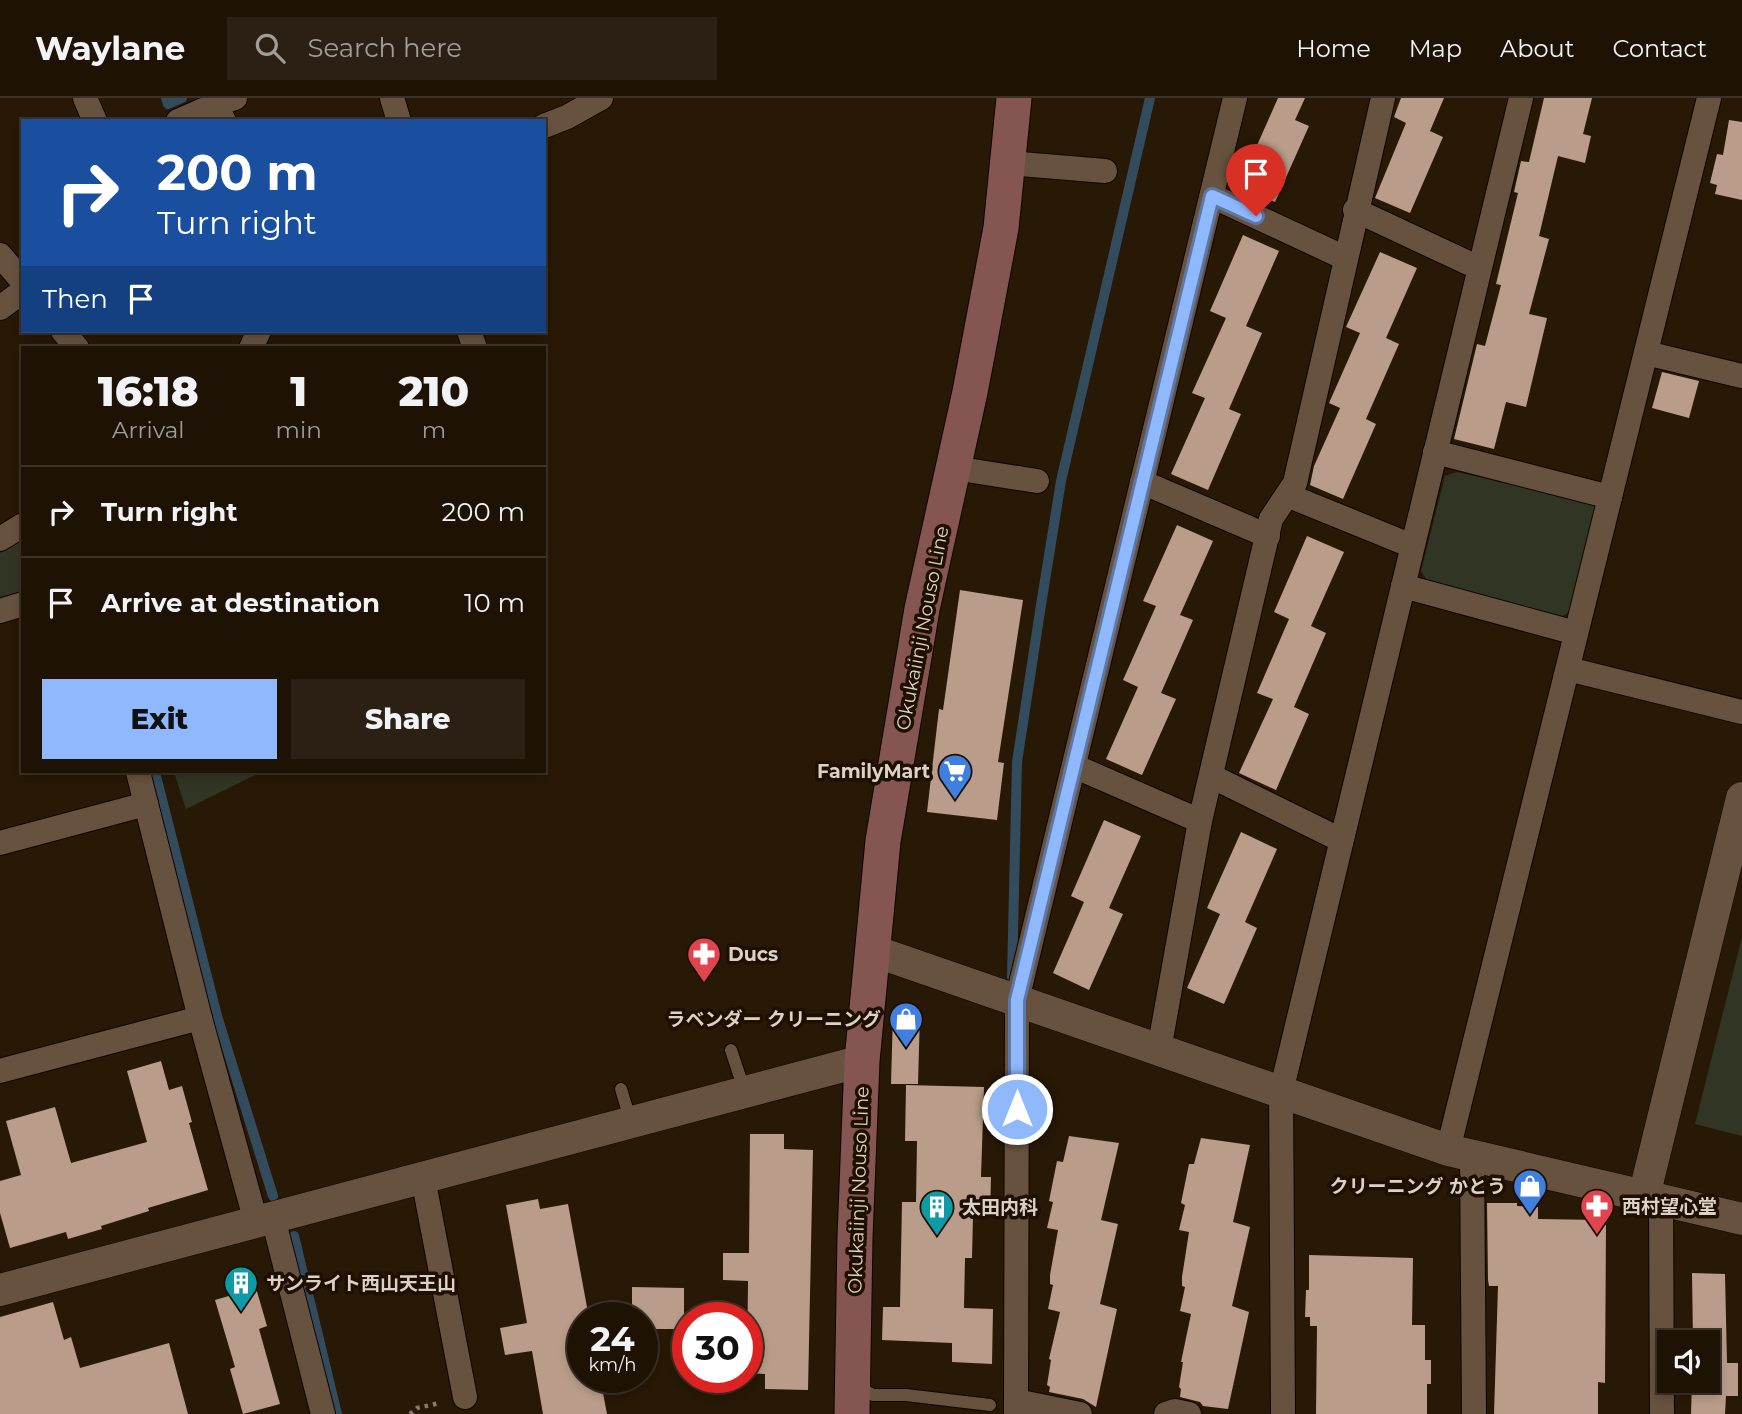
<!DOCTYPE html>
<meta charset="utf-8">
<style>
body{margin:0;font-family:Montserrat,"Noto Sans JP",sans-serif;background:#2b2013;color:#f1f3f6;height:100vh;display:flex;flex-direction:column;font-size:26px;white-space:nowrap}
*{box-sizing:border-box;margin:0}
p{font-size:23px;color:#a19e9a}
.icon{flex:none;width:38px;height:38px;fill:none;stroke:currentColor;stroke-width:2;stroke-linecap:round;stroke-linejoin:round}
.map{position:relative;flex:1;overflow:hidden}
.side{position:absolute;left:21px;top:248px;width:525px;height:427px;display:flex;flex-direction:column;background:#1e1204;border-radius:0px;box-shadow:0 4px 10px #0003,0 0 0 2px #3c3226}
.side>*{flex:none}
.top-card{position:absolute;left:21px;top:21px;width:525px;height:214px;border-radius:0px;box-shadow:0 4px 10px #0003,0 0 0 2px #3c3226;background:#1a4fa0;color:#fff;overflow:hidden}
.fabs{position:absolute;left:1657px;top:1232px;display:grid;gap:14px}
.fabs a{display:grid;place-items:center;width:63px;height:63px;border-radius:0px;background:#1e1204;box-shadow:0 4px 10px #0003,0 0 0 2px #3c3226;font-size:35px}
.speed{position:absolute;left:567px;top:1204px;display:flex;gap:14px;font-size:35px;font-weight:700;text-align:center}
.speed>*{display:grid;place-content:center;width:91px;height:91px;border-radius:50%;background:#1e1204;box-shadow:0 4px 10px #0003,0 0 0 2px #3c3226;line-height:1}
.speed small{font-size:18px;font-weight:400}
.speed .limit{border:10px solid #d22;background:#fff;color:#111}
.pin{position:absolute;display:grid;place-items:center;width:60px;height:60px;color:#fff;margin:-72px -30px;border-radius:50% 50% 50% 0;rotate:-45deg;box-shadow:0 0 7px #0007}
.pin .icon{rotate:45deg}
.me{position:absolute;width:77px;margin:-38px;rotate:0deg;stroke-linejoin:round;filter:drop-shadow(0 0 5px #0008)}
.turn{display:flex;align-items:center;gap:24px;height:147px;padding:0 21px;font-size:32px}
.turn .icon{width:91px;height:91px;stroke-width:2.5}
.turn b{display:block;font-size:49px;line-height:60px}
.then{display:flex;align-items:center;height:66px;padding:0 21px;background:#0003;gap:14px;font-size:26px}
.eta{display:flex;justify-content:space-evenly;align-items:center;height:119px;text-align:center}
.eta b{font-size:42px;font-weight:800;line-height:49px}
.action{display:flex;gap:14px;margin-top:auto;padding:14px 21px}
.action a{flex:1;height:80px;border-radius:0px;background:#8fb8fd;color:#111;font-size:28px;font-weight:800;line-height:80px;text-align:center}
.action a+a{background:#2b2013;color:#f1f3f6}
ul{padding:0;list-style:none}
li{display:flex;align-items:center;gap:21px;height:91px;padding:0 21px;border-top:2px solid #3c3226}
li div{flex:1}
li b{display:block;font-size:26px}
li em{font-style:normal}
header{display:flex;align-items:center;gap:42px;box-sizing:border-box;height:98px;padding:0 35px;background:#1e1204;border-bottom:2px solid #3c3226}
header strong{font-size:33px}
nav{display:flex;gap:38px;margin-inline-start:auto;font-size:24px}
.search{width:490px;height:63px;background:#2b2013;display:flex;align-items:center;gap:18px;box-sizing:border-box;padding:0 24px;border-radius:0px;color:#a19e9a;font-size:26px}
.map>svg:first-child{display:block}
.green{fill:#313624}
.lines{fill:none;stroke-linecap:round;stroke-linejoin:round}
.stream{stroke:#324c5d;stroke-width:10}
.building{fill:#b99d8a}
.service-casing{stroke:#100400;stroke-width:14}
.minor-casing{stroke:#100400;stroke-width:26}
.tertiary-casing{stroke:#100400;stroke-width:33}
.secondary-casing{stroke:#100400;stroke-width:37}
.path{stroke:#887b6c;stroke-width:4.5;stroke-dasharray:3.5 5;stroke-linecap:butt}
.service{stroke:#66523f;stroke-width:12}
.minor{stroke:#66523f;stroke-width:24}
.tertiary{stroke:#66523f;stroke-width:32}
.secondary{stroke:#845551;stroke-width:35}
.route-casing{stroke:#5d78a4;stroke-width:18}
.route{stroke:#8fb8fd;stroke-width:12}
.labels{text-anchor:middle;stroke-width:7;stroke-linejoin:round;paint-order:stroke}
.street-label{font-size:19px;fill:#dcd1c6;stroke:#1e0f01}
.poi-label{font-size:19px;font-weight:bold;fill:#dcd1c6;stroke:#1e0f01;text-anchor:start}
</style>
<header>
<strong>Waylane</strong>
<div class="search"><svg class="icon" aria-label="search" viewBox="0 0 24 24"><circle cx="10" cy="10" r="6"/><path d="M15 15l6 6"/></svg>Search here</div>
<nav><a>Home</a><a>Map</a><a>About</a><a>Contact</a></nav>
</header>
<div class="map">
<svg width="1742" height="1316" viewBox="0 0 1742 1316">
<rect width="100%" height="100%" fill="#281806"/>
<!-- green -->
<g class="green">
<polygon points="1457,374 1593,405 1598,414 1575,510 1561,519 1428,484 1421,473 1445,378"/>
<polygon points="23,440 23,493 0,499 0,455"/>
<polygon points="174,674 261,674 186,711"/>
<polygon points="1742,839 1742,1038 1695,1026"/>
</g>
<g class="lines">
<!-- stream -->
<g class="stream">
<polyline points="166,0 168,6 182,0"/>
<polyline points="155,674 217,918 273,1098"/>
<polyline points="1012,879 1017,664 1041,507 1061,383 1150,0"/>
<polyline points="294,1138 337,1316"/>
</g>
</g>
<!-- building -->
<g class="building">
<polygon points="1278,0 1305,0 1295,22 1309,28 1275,104 1239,88"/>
<polygon points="1401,0 1444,0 1430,33 1443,39 1410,115 1375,100 1406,25 1394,19"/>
<polygon points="1544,0 1592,0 1583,36 1591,38 1585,65 1558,58 1539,138 1549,141 1529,216 1547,220 1526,309 1506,304 1494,351 1454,341 1477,246 1485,248 1501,187 1496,186 1518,95 1514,94 1521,63 1529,64"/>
<polygon points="1729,22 1742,24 1742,102 1715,96 1717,87 1710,85 1717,56 1723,57"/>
<polygon points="1243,137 1279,153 1246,228 1262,235 1229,311 1241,316 1208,392 1171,376 1205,300 1192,295 1226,220 1210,213"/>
<polygon points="1380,154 1417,170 1386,240 1399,246 1366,321 1376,326 1343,401 1310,387 1314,368 1340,310 1329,305 1360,235 1346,229"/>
<polygon points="1662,274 1699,283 1689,320 1652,310"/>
<polygon points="1177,427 1213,443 1180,517 1193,522 1161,595 1176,601 1142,677 1106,661 1138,589 1123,582 1156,508 1143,503"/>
<polygon points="1307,438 1344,454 1311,528 1326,535 1294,609 1309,616 1276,692 1239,675 1273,601 1257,595 1289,521 1274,514"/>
<polygon points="960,492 1023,502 998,664 1004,665 997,722 927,714 939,611 943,612"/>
<polygon points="1104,722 1141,738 1109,810 1123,816 1089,892 1053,875 1084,804 1071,798"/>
<polygon points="1241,734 1277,751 1245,824 1257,830 1224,906 1187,890 1220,816 1207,810"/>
<polygon points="893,915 920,916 918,986 891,986"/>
<polygon points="161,963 169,992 182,988 192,1024 189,1025 208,1092 148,1110 149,1113 101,1128 102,1131 68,1141 66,1134 10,1150 0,1115 0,1083 21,1077 6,1023 55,1009 71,1065 147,1044 127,973"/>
<polygon points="906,987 984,989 981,1079 991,1079 990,1118 973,1118 972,1160 965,1160 964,1210 993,1211 992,1266 952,1264 952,1245 882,1242 883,1209 900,1209 902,1104 916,1104 917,1043 905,1043"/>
<polygon points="750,1036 784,1036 784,1051 813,1052 808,1292 765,1291 765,1276 747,1275 748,1183 723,1182 723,1155 749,1155"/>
<polygon points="1069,1038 1119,1045 1101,1122 1118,1126 1100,1206 1117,1211 1096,1309 1083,1301 1049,1294 1050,1289 1047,1287 1051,1262 1049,1261 1060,1214 1048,1211 1053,1187 1050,1186 1050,1177 1058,1132 1047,1130 1053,1104 1049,1103 1057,1063 1063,1064"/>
<polygon points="1201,1040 1250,1047 1233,1124 1250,1129 1232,1208 1249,1214 1228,1311 1203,1308 1200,1304 1180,1299 1181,1291 1179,1289 1183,1264 1181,1264 1191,1216 1180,1213 1185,1189 1182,1188 1182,1179 1189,1134 1179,1132 1185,1107 1181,1105 1189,1066 1194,1066"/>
<polygon points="538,1101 540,1111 568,1106 589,1220 583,1220 583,1279 600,1279 607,1316 543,1316 532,1253 505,1257 500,1230 527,1225 506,1107"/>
<polygon points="1487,1105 1517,1105 1517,1108 1538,1109 1538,1121 1599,1122 1599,1127 1606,1127 1605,1285 1598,1284 1598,1316 1494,1316 1498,1188 1489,1188 1488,1182"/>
<polygon points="1309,1157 1413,1160 1412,1227 1425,1227 1425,1262 1431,1262 1431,1286 1427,1286 1427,1316 1316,1316 1317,1228 1310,1228 1310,1219 1305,1219 1306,1192 1309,1192"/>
<polygon points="1692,1175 1725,1176 1727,1265 1738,1265 1738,1298 1726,1298 1725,1316 1691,1316 1692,1283 1708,1283 1708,1244 1693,1244"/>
<polygon points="632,1189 684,1190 684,1231 642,1231 642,1220 632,1220"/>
<polygon points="256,1190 267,1228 259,1231 280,1306 243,1316 230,1271 235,1269 215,1202"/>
<polygon points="53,1204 64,1242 71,1239 80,1270 169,1245 188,1316 0,1316 0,1219"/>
</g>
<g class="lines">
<!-- service casing -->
<g class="service-casing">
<g id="service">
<polyline points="731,952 745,994"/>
<polyline points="621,991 631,1024"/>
<polyline points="857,1288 873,1297 906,1297 990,1307"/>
</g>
</g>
<!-- minor casing -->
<g class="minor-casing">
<g id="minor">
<polyline points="85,0 95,23"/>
<polyline points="392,0 399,23"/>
<polyline points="178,23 215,7"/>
<polyline points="224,23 215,7 235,0"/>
<polyline points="544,28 567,19 601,0"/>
<polyline points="1008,65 1105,73"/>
<polyline points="1212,98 1345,160"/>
<polyline points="1355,112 1479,170"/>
<polyline points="0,157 23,184"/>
<polyline points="0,210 23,193"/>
<polyline points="63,233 77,250"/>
<polyline points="469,233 475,250"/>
<polyline points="251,250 259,233"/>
<polyline points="1646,255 1742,278"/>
<polyline points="1435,354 1610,399"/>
<polyline points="954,370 1037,383"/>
<polyline points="1142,384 1268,438"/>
<polyline points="1287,397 1412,448"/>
<polyline points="0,441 23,427"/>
<polyline points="1403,488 1576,535"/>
<polyline points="0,513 23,506"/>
<polyline points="1568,571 1742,614"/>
<polyline points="1074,668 1200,723 1271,421 1295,385 1383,0"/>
<polyline points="138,674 200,920 256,1124"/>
<polyline points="1211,678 1341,742"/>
<polyline points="0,745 146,706"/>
<polyline points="1159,952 1200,723"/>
<polyline points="0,973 200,920"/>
<polyline points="1448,1052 1709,0"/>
<polyline points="1472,1057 1474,1316"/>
<polyline points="423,1080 465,1299"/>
<polyline points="1661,1102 1662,1316"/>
<polyline points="273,1120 323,1316"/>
<polyline points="1016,1303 1080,1316"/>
<polyline points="1016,1316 1017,902 1235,0"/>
<polyline points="1166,1316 1175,1313 1189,1316"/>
<polyline points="1283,1316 1281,994 1521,0"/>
</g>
</g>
<!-- tertiary casing -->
<g class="tertiary-casing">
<g id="tertiary">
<polyline points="874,853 1448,1052 1742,1121"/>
<polyline points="1644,1098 1742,700"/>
<polyline points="0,1192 862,963"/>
</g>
</g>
<!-- secondary casing -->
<g class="secondary-casing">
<polyline id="secondary" points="852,1316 855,1139 862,963 883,743 922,511 970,294 1001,130 1014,0"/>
</g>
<!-- path -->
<polyline class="path" points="410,1316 417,1310 440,1305"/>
<!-- service -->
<use href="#service" class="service"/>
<!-- minor -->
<use href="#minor" class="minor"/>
<!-- tertiary -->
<use href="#tertiary" class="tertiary"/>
<!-- secondary -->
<use href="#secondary" class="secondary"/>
</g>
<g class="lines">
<!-- route casing -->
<g class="route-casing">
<polyline id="route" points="1017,1011 1017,902 1212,98 1256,118"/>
</g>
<!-- route -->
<use href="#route" class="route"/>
</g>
<!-- icons -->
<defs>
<g id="supermarket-pin" transform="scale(1.75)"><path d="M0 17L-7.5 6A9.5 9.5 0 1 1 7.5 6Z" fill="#3f7fe0" stroke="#1e0f01"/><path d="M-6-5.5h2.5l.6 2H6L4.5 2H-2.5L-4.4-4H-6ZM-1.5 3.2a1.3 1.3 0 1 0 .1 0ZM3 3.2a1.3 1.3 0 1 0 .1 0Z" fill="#fff"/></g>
<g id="pharmacy-pin" transform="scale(1.75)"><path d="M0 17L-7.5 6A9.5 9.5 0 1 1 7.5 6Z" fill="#e0444e" stroke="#1e0f01"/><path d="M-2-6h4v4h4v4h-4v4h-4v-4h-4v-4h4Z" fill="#fff"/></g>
<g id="shop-pin" transform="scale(1.75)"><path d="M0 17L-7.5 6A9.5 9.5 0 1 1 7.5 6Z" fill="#3f7fe0" stroke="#1e0f01"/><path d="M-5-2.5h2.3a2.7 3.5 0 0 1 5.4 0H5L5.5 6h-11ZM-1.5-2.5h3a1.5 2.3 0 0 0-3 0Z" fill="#fff"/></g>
<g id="building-pin" transform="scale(1.75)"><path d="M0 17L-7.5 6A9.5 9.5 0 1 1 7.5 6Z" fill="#0f9aa8" stroke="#1e0f01"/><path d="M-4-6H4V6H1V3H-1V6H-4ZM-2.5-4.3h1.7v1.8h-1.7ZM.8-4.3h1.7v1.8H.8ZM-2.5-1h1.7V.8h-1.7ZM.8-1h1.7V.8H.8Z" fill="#fff"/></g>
</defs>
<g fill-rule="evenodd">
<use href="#supermarket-pin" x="955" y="673"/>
<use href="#pharmacy-pin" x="704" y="856"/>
<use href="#shop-pin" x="906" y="921"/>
<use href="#shop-pin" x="1530" y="1088"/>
<use href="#pharmacy-pin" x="1597" y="1108"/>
<use href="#building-pin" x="937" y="1109"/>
<use href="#building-pin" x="241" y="1185"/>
</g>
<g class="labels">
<!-- street labels -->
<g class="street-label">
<text transform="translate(922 530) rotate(-79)" y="7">Okukaiinji Nouso Line</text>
<text transform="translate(858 1092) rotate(-88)" y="7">Okukaiinji Nouso Line</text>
</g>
<!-- poi labels -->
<g class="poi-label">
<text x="930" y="680" text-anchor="end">FamilyMart</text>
<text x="728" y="863">Ducs</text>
<text x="881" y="928" text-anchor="end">ラベンダー クリーニング</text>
<text x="1506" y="1095" text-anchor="end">クリーニング かとう</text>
<text x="1622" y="1115">西村望心堂</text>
<text x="962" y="1116">太田内科</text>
<text x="266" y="1192">サンライト西山天王山</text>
</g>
</g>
</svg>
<div class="fabs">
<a><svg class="icon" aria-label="sound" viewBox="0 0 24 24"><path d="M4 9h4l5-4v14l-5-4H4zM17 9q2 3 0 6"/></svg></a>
</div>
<div class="speed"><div>24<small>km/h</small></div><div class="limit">30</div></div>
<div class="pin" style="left:1256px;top:118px;background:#d93025"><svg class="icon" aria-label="arrive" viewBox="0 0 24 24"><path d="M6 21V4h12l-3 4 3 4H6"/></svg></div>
<svg class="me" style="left:1017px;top:1011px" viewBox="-20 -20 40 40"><circle r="17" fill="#8fb8fd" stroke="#fff" stroke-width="3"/><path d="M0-11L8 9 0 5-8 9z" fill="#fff"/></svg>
<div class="top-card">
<div class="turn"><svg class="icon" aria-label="right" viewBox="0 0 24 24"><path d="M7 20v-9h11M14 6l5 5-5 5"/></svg><div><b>200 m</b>Turn right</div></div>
<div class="then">Then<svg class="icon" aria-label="arrive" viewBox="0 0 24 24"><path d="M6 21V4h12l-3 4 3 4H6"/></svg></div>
</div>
<section class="side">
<div class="eta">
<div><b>16:18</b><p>Arrival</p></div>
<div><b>1</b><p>min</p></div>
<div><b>210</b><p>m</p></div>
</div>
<ul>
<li><svg class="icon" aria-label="right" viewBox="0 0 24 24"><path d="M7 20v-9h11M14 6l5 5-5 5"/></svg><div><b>Turn right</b></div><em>200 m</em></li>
<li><svg class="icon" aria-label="arrive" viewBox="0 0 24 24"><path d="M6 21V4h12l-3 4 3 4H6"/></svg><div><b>Arrive at destination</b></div><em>10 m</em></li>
</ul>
<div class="action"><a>Exit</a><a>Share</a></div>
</section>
</div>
